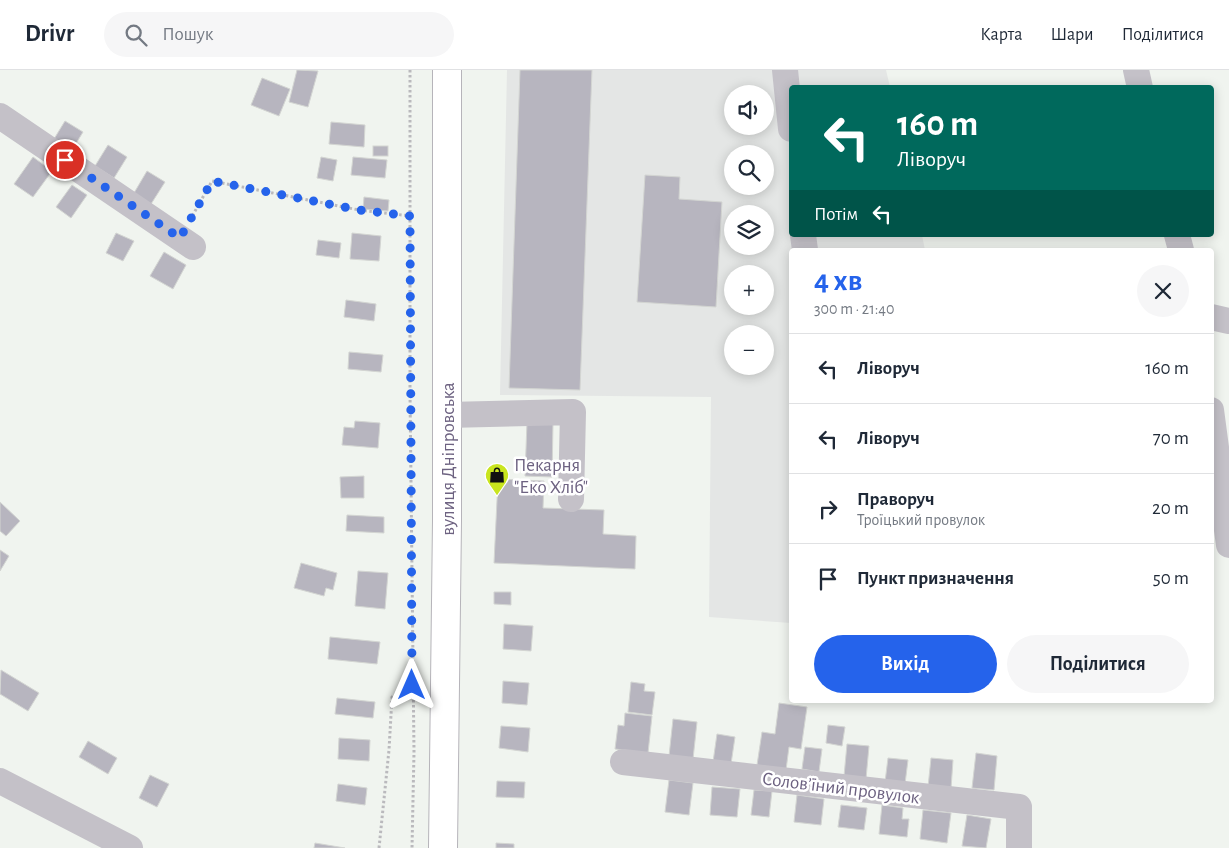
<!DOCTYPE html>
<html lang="uk">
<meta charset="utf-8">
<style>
body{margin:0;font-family:"Alegreya Sans",sans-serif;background:#f6f6f7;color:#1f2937;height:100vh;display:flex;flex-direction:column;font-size:19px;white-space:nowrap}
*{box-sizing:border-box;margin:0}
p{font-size:16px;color:#747a83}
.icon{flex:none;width:28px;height:28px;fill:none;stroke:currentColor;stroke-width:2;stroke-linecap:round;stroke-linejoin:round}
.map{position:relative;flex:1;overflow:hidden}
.details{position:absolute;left:789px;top:178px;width:425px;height:455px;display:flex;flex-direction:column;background:#fff;border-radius:5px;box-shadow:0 2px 12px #0003}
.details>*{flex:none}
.top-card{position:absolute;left:789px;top:15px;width:425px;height:152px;border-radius:5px;box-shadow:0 2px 12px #0003;background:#00695c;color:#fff;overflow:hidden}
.controls{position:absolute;left:724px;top:15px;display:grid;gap:10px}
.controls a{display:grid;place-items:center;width:50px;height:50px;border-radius:50%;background:#fff;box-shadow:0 2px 12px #0003;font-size:25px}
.pin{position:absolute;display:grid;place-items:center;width:42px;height:42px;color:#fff;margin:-21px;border:2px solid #fff;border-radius:50%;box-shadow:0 1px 5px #0007}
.me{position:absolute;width:55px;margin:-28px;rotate:0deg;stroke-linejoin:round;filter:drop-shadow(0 0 4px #0008)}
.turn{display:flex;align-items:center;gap:18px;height:105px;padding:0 25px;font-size:22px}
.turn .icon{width:65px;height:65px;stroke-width:2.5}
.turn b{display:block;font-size:35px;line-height:42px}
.then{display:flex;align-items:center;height:48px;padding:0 25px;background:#0003;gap:10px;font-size:19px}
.round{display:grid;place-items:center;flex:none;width:52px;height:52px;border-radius:26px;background:#f6f6f7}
.summary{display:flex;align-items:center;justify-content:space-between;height:85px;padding:0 25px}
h1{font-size:30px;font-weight:600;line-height:38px;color:#2563eb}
.button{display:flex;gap:10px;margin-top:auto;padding:10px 25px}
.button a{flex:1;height:58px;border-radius:30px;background:#2563eb;color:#fff;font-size:20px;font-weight:600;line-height:58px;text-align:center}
.button a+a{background:#f6f6f7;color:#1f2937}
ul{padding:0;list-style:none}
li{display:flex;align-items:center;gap:15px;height:70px;padding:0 25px;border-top:1px solid #e0e1e3}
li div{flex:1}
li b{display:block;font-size:19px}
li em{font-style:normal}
header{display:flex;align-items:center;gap:30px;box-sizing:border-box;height:70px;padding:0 25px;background:#fff;border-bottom:1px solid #e0e1e3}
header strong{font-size:24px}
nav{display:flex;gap:28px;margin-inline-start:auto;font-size:18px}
.search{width:350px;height:45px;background:#f6f6f7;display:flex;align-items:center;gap:12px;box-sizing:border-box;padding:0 18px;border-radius:28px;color:#747a83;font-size:19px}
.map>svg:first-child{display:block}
.built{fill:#e4e6e5;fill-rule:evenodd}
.building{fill:#b7b5bf;stroke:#d3d5d2}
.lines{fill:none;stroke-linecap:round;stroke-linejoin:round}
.highway-casing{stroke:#b6b4ba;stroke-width:30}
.path{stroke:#bab9bd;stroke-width:3;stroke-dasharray:2.5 2.5;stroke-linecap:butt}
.minor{stroke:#c4c1c8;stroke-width:26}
.highway{stroke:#fff;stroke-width:28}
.route{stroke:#2563eb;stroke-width:9;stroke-dasharray:0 16.2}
.labels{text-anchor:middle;stroke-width:5;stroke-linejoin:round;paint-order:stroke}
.street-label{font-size:19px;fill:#6d6281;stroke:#fff}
.poi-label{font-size:19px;fill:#6d6281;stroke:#fff;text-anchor:start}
</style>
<header>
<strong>Drivr</strong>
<div class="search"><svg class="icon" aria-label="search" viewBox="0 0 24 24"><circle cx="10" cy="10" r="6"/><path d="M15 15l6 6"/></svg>Пошук</div>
<nav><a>Карта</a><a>Шари</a><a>Поділитися</a></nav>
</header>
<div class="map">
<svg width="1229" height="778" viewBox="0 0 1229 778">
<rect width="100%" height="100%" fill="#f0f4ef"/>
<!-- built -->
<path class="built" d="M507 0H886L890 17 791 18V165H922L925 180H791V553L709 547 711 327 500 325ZM732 24H765V56H732ZM732 84H765V116H732ZM732 144H765V176H732ZM732 204H765V236H732ZM732 264H765V296H732Z"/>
<!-- building -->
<g class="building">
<polygon points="297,0 318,1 308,37 289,32"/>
<polygon points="520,0 592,0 580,320 509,318"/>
<polygon points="262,8 290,19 279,46 251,35"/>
<polygon points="65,51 83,62 72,80 54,69"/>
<polygon points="331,52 365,55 364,77 329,74"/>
<polygon points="108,75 127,87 114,108 95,96"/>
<rect x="373" y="76" width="15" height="10"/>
<polygon points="33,87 52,101 33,127 14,114"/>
<polygon points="321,87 337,90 333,111 317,108"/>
<polygon points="353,87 387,90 385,108 351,105"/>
<polygon points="147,101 165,112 151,134 134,123"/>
<polygon points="645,105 680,107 679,129 722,132 716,237 637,232"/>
<polygon points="72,115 87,125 71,148 56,137"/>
<polygon points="364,127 389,130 388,141 363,139"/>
<polygon points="116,163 134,171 123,191 106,183"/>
<polygon points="352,163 381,166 379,191 350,189"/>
<polygon points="318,170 341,173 339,188 316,185"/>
<polygon points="164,182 186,195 173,219 150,206"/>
<polygon points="346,230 376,234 374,251 344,247"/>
<polygon points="349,282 383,285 381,302 348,299"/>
<polygon points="355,351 380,353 378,378 342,375 344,357 354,358"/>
<polygon points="527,352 553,353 552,407 525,406"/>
<polygon points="364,406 364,428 341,428 340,407"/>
<polygon points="498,409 544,411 543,438 604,440 603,464 636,466 635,499 494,493"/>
<polygon points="0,432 20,451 6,466 0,461"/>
<polygon points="347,445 384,447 384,463 346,461"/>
<polygon points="0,480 9,486 0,501"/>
<polygon points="301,493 337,503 333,520 326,518 324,526 294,518"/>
<polygon points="358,501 388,503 385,539 355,536"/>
<polygon points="494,522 511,522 511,535 494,534"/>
<polygon points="504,554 533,556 531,581 503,579"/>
<polygon points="330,567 380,572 377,594 328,589"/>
<polygon points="1,600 39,623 28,641 0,624"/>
<polygon points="503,611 529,613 527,635 502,633"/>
<polygon points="631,612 645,614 644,621 655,622 652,645 628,642"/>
<polygon points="337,628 375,632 373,648 335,644"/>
<polygon points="779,633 807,637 801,679 789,677 786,700 757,695 762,662 775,664"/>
<polygon points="625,643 652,646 648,683 615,679 618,655 624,656"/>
<polygon points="673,649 697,652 693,689 669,686"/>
<polygon points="828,655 845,657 842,676 826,673"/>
<polygon points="501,656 530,658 528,682 499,678"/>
<polygon points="717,664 735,667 731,694 713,692"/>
<polygon points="339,668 370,670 369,691 338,689"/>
<polygon points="88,671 117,688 108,704 79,687"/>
<polygon points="847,674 869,676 866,709 844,706"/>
<polygon points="805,677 822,679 819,702 802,699"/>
<polygon points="976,683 997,686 994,720 972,718"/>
<polygon points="888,688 908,690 905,714 885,712"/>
<polygon points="931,688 953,690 951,719 928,717"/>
<polygon points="150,705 169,714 157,737 139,728"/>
<polygon points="669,710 693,713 689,745 665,742"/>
<polygon points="497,711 525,712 524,728 496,727"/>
<polygon points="338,714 367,718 365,735 336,731"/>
<polygon points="712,717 740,719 737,747 710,745"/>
<polygon points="754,720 772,721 769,747 751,745"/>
<polygon points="797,725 824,729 821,755 794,752"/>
<polygon points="841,735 867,738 864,760 838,757"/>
<polygon points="882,735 903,738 902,749 909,749 907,767 879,764"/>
<polygon points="923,740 951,743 947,773 920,769"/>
<polygon points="967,745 991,749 986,778 962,776"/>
<polygon points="315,773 345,778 314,778"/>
<polygon points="496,773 514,774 514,778 496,778"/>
</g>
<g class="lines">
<!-- highway casing -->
<g class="highway-casing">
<polyline id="highway" points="443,778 447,451 447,0"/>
</g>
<!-- path -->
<g class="path">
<polyline points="410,0 410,323 414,682 412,778"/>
<polyline points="190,150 212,111 359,140 411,146"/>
<polyline points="379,778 389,680 392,627 412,615"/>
</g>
<!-- minor -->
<g class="minor">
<polyline points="785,0 791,59"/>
<polyline points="1136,0 1140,18"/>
<polyline points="0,46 193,177"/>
<polyline points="803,165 805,180"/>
<polyline points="1177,165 1181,180"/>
<polyline points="1211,247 1229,251"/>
<polyline points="1211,340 1229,475"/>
<polyline points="447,345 573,342 571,429"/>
<polyline points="623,692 1019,737 1019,778"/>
<polyline points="0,711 130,778"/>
</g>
<!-- highway -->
<use href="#highway" class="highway"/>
</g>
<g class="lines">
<!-- route -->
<polyline class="route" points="65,90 180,168 212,111 359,140 410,146 412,615"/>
</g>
<!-- icons -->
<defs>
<g id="shop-pin" transform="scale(1.25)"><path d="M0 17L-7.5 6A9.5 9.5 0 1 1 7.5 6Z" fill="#c9e51e" stroke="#fff"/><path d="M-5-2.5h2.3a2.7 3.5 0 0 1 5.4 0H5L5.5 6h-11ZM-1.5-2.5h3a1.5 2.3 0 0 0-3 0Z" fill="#111"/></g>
</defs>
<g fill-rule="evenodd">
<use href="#shop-pin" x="497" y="405"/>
</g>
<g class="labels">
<!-- street labels -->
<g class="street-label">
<text transform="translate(447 389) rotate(-90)" y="7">вулиця Дніпровська</text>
<text transform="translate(841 717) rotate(7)" y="7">Соловʼїний провулок</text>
</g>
<!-- poi labels -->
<g class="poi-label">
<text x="514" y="401">Пекарня<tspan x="514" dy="22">"Еко Хліб"</tspan></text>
</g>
</g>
</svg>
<div class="controls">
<a><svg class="icon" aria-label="sound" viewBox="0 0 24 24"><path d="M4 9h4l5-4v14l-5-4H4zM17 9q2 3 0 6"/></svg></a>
<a><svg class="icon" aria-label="search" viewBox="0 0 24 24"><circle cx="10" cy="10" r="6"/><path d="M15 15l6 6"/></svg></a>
<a><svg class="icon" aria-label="layers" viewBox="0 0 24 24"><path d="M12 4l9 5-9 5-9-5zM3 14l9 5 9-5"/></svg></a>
<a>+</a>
<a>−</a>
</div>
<div class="pin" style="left:65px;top:90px;background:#d93025"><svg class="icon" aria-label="arrive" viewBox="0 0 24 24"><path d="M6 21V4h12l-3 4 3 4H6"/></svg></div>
<svg class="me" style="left:412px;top:615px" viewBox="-20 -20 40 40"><path d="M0-17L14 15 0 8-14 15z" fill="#2563eb" stroke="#fff" stroke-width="4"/></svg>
<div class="top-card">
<div class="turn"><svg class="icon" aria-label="left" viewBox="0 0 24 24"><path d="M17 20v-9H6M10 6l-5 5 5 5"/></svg><div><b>160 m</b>Ліворуч</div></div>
<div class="then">Потім<svg class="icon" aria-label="left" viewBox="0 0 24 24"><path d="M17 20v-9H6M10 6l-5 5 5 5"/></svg></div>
</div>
<section class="details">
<div class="summary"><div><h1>4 хв</h1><p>300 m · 21:40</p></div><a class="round"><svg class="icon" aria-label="close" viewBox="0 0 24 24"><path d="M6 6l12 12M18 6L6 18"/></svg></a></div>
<ul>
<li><svg class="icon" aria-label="left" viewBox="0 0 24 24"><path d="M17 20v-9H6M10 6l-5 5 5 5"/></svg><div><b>Ліворуч</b></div><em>160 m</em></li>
<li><svg class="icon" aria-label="left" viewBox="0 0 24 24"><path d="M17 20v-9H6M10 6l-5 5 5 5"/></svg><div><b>Ліворуч</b></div><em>70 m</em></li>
<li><svg class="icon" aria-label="right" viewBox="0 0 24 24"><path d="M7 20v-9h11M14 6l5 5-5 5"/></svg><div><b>Праворуч</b><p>Троїцький провулок</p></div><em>20 m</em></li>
<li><svg class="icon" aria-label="arrive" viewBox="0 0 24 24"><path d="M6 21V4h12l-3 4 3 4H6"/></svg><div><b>Пункт призначення</b></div><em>50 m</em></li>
</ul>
<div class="button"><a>Вихід</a><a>Поділитися</a></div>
</section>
</div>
